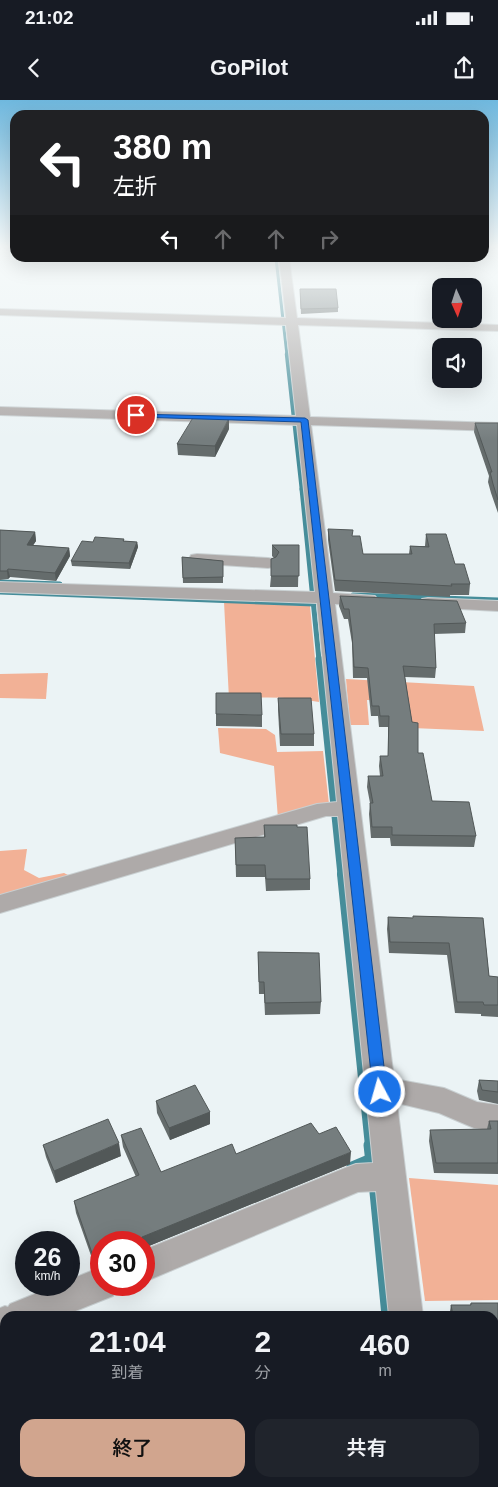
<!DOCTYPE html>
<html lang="ja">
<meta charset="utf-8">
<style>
body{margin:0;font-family:Helvetica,"Noto Sans JP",sans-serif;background:#20242c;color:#f1f3f6;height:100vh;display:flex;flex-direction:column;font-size:19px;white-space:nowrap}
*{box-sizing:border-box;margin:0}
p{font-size:16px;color:#9ea1a6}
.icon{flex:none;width:28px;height:28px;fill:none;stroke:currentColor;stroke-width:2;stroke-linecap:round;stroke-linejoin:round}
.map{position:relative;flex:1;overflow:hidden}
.sheet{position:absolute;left:0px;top:1211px;width:499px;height:176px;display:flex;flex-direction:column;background:#171b24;border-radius:15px 15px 0 0;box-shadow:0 5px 20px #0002}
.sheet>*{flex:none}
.hud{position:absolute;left:10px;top:10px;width:479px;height:152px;border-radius:15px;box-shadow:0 5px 20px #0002;background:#202124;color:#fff;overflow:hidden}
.needle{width:32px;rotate:177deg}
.buttons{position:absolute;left:432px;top:178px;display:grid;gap:10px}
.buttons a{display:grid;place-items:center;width:50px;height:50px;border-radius:10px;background:#171b24;box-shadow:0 5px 20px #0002;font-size:25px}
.speed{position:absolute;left:15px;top:1131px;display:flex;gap:10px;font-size:25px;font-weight:700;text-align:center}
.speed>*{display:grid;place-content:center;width:65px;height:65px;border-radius:50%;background:#171b24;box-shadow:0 5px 20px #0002;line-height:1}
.speed small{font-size:12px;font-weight:400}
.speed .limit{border:8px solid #d22;background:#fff;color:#111}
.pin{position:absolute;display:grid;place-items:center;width:42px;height:42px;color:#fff;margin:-21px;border:2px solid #fff;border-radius:50%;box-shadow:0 1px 5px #0007}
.me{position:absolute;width:55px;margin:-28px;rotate:354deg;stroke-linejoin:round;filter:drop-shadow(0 0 4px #0008)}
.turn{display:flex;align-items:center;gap:18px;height:105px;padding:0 20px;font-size:22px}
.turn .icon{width:65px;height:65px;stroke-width:2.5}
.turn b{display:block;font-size:35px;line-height:42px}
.lanes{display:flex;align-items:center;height:48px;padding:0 20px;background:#0003;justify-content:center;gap:25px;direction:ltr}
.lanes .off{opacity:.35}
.eta{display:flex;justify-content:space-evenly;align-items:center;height:85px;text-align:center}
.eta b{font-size:30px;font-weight:600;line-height:35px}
.primary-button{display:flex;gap:10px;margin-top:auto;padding:10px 20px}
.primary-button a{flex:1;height:58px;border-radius:15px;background:#d1a58e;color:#111;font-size:20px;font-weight:600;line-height:58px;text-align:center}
.primary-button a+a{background:#20242c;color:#f1f3f6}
.status{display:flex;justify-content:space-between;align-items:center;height:35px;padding:0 25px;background:#171b24;direction:ltr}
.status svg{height:14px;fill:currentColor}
header{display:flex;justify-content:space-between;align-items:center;height:65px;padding:0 20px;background:#171b24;font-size:22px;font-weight:600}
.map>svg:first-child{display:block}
.green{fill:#f2b196}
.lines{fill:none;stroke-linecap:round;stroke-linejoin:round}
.stream-far5{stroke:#468d9a;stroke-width:3}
.stream-far4{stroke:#468d9a;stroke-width:4.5}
.stream-far3{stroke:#468d9a;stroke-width:5}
.stream-far2{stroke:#468d9a;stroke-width:7}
.stream-far1{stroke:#468d9a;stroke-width:8}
.stream{stroke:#468d9a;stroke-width:11}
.minor-casing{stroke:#c9d0d2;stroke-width:2}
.minor{fill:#aeaaa9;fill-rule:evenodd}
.wall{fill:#656c6c}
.shaded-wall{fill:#525858}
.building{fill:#757d7e;stroke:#525858}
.route{fill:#1a73e8;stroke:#114b97}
</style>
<div class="status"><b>21:02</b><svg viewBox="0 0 49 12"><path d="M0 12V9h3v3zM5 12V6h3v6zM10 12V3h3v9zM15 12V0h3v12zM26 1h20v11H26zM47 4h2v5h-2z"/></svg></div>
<header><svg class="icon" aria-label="back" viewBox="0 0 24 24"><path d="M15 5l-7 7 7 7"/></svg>GoPilot<svg class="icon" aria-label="share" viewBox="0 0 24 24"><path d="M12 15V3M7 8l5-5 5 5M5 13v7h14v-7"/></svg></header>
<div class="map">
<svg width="498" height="1387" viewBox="0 0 498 1387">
<rect width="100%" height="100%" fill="#ebf3f5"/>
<!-- green -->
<g class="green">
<path d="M224 502 310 506 319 602C288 596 260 597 229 599Z"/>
<polygon points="48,573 46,599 0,598 0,574"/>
<polygon points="346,579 474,586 484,631 412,628 409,602 367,600 369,625 350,625"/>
<polygon points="218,628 266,629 275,635 277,652 323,651 329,704 278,719 274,666 220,653"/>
<polygon points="27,749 24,770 39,778 64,773 70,776 0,796 0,751"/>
<polygon points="409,1078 498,1085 498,1200 425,1201"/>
</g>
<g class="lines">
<!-- stream-far5 -->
<polyline class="stream-far5" points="276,158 287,255"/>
<!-- stream-far4 -->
<polyline class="stream-far4" points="287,254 302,390"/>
<!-- stream-far3 -->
<g class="stream-far3">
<polyline points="302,389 319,560"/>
<polyline points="0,482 60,484"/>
<polyline points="0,492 314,504"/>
<polyline points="353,495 498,500"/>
</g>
<!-- stream-far2 -->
<polyline class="stream-far2" points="319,559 341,775"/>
<!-- stream-far1 -->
<polyline class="stream-far1" points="341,774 369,1046"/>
<!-- stream -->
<g class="stream">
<polyline points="369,1045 372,1072"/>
<polyline points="352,1067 371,1059"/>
<polyline points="374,1082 387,1216"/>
<polyline points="403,1382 404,1387"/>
</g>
<!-- minor casing -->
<g class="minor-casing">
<g id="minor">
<polygon points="279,158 289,158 297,218 498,225 498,231 298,225 310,317 498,323 498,331 311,325 333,493 375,496 378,500 375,504 369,505 335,504 394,979 444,988 477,1002 498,1005 498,1031 474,1028 439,1013 397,1003 423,1216 389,1216 376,1091 358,1092 144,1182 144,1150 345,1068 356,1064 373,1063 338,716 326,716 0,813 0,795 317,704 337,702 317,503 0,492 0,482 315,492 297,325 0,315 0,307 296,316 286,225 0,215 0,209 286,218"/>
<polygon points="197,454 268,458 274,459 277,463 274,467 268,468 191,463 189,459 191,455"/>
<polygon points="428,498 498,501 498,511 422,507 419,503 422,499"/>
<polygon points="101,1167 101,1185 118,1185 113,1196 63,1216 5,1216 5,1240 0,1242 0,1208 5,1206 8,1207 10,1204 57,1185 69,1185 69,1180"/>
<rect x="406" y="1382" width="38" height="5"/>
</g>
</g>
<!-- minor -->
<use href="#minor" class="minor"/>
</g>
<!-- wall -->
<g class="wall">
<polygon points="300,193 338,208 338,212 301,214"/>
<polygon points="475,323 498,323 498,413 491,393 488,382 489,376 474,332"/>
<polygon points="229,329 215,357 178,355 177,344"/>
<polygon points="328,429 352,436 363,454 409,454 410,446 425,446 426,434 455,464 470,484 469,495 450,495 450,497 335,491 328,440"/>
<polygon points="0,430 35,432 36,441 33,445 69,448 70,456 56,481 10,477 8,479 0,480"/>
<polygon points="124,439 124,441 137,442 138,447 130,469 72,466 71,461 93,442"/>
<polygon points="272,445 299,445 298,487 270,487 271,476 274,458 272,456"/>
<polygon points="182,457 223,461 223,483 183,483"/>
<polygon points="340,496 466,523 465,533 434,534 436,568 435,578 405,577 412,622 418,653 432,701 476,736 474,747 391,746 390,738 371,738 369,714 370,703 367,687 368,676 380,676 379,666 380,656 388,656 388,627 379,627 378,616 371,616 367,578 353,578 352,543 348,519 344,519 339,506"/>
<polygon points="278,598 314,634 314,646 280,646 278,610"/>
<polygon points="216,614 262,615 262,627 216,626"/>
<polygon points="264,725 297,727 310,779 310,790 266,791 265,777 236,777 235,738 264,737"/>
<polygon points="413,816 483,818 489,876 498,877 498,917 481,916 481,914 455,913 447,855 389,853 387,829 388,817 413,818"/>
<polygon points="258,852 321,902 320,914 265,915 264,894 259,894"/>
<polygon points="479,980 498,981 498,1004 479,1000 477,991"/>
<polygon points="156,1001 210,1012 210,1024 170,1040 157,1013"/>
<polygon points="489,1021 498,1021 498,1074 434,1073 429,1041 430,1030 487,1029"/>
<polygon points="319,1034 350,1064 144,1148 144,1142 101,1142 101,1166 100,1165 95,1167 76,1113 74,1101 136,1077 123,1047 121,1035 161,1072"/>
<polygon points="43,1045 121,1056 56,1083 46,1057"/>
<polygon points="471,1203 498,1203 498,1286 494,1286 494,1216 450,1216 450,1211 451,1205 470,1205"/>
<polygon points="471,1382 494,1382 498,1387 472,1387"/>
</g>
<!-- shaded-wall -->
<g class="shaded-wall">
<polygon points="229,318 229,329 215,357 215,346"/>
<polygon points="35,432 36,441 28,453 27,445"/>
<polygon points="137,442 138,447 130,469 129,463"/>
<polygon points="69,448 70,456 56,481 55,473"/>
<polygon points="8,469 10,477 8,479 7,471"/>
<polygon points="210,1012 210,1024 170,1040 169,1028"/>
<polygon points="119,1043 121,1056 56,1083 54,1071"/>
<polygon points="351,1052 350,1064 144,1148 144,1142 132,1142 142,1137"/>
<polygon points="98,1154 100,1165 95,1167 93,1156"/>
</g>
<!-- building -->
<g class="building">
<polygon points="300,189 336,189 338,208 301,209"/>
<polygon points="194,316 229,318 215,346 177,344"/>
<polygon points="475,323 498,323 498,400 493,384 490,372 492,372"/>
<polygon points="328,429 353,430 352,436 360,436 363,454 412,454 410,446 429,447 426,434 446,434 455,464 464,464 470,484 451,484 452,486 335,480"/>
<polygon points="0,430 35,432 27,445 69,448 55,473 8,469 7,471 0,471"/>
<polygon points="95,437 124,439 123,441 137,442 129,463 71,461 82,441 93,442"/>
<polygon points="272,445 299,445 299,476 271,476 271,459 276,457 279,452"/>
<polygon points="182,457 223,461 223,477 183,478"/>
<polygon points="340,496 457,501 466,523 434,524 436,568 403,566 412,622 418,623 418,653 423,653 432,701 469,702 476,736 392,735 392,727 372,727 370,703 373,703 368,676 383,676 380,656 388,656 389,616 380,616 379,606 372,606 368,568 354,567 352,533 349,509 344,509"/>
<polygon points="216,593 261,593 262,615 216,614"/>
<polygon points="278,598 311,598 314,634 281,634"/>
<polygon points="264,725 297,725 297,727 307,727 310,779 266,779 265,765 236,765 235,738 265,737"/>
<polygon points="413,816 483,818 489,876 498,877 498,905 484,905 483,902 457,902 449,843 390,842 388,817 413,818"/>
<polygon points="258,852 319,853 321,902 265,903 264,882 259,882"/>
<polygon points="479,980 498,981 498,992 482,990"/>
<polygon points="195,985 210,1012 169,1028 156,1001"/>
<polygon points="108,1019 119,1043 54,1071 43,1045"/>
<polygon points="489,1021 498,1021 498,1063 436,1063 430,1030 491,1029"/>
<polygon points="311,1023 319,1034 336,1027 351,1052 142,1137 141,1139 132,1142 101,1142 101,1155 98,1154 93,1156 74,1101 139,1075 121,1035 141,1028 161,1072 232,1044 236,1054"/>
<polygon points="471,1203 498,1203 498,1280 494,1280 494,1216 453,1216 451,1205 471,1205"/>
<polygon points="494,1347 498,1347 498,1387 477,1387 476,1382 494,1382"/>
</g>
<!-- sky -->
<linearGradient id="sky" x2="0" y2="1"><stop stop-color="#6fb8de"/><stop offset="0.43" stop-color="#f6fafa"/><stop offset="1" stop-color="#f6fafa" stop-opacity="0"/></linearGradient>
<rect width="498" height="341" fill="url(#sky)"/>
<!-- route -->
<polygon class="route" points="133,314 305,318 308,320 387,992 385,997 380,998 375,997 373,992 301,322 136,317 133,317"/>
</svg>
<div class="buttons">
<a><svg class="needle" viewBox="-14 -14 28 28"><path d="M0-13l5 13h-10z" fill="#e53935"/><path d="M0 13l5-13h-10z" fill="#9ea1a6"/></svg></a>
<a><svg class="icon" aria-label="sound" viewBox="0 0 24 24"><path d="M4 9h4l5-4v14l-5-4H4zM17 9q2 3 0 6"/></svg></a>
</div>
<div class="speed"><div>26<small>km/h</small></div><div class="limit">30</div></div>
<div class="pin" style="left:136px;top:315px;background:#d93025"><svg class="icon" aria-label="arrive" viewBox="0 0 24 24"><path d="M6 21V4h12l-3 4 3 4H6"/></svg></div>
<svg class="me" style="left:380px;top:992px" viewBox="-20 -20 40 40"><circle r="17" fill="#1a73e8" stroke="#fff" stroke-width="3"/><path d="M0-11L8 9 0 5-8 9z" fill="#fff"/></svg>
<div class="hud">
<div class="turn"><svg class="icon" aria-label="left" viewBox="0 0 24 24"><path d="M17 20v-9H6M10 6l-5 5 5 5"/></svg><div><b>380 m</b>左折</div></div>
<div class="lanes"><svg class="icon" aria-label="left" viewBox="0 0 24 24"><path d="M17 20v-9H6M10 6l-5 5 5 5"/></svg><svg class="icon off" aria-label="ahead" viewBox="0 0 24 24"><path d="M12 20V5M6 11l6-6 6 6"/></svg><svg class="icon off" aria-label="ahead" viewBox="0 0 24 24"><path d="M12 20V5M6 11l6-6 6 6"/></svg><svg class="icon off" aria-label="right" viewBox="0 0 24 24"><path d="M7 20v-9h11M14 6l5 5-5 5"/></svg></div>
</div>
<section class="sheet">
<div class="eta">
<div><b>21:04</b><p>到着</p></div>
<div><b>2</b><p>分</p></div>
<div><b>460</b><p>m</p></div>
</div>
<div class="primary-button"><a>終了</a><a>共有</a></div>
</section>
</div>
